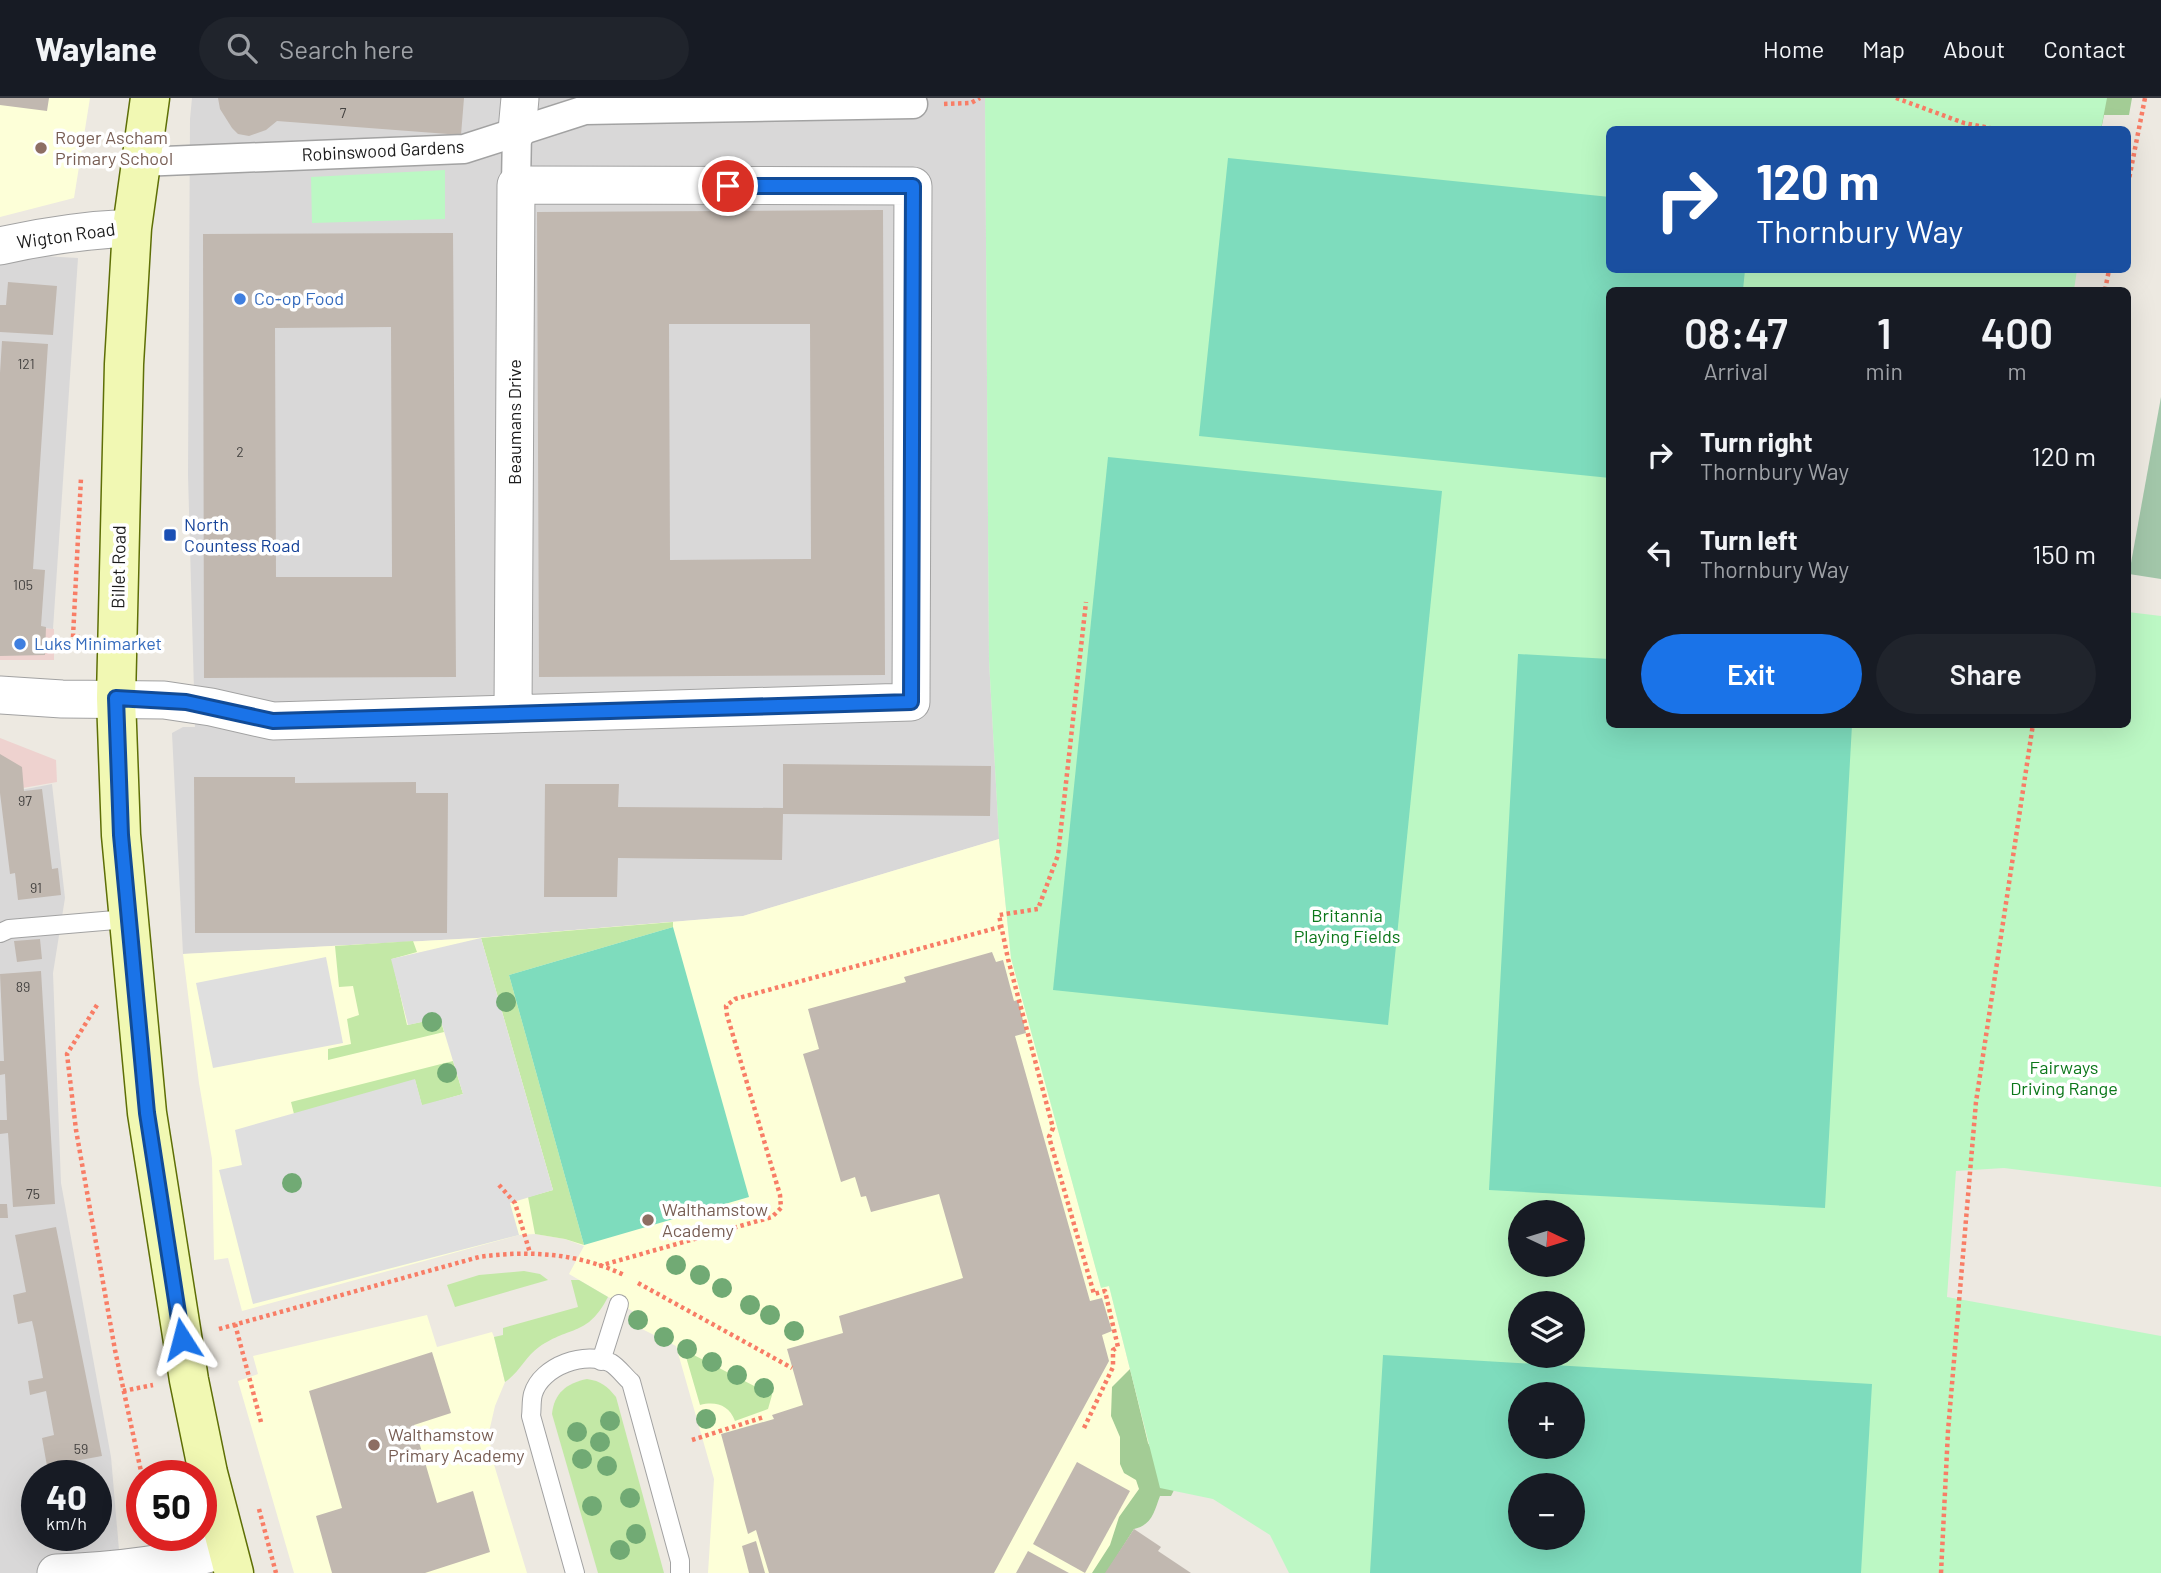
<!DOCTYPE html>
<meta charset="utf-8">
<style>
body{margin:0;font-family:Barlow,sans-serif;background:#20242c;color:#f1f3f6;height:100vh;display:flex;flex-direction:column;font-size:26px;white-space:nowrap}
*{box-sizing:border-box;margin:0}
p{font-size:23px;color:#9ea1a6}
.icon{flex:none;width:38px;height:38px;fill:none;stroke:currentColor;stroke-width:2;stroke-linecap:round;stroke-linejoin:round}
.map{position:relative;flex:1;overflow:hidden}
.drawer{position:absolute;left:1606px;top:189px;width:525px;height:441px;display:flex;flex-direction:column;background:#171b24;border-radius:10px;box-shadow:0 7px 28px #0002}
.drawer>*{flex:none}
.hud{position:absolute;left:1606px;top:28px;width:525px;height:147px;border-radius:10px;box-shadow:0 7px 28px #0002;background:#1a4fa0;color:#fff;overflow:hidden}
.needle{width:46px;rotate:94deg}
.buttons{position:absolute;left:1508px;top:1102px;display:grid;gap:14px}
.buttons a{display:grid;place-items:center;width:77px;height:77px;border-radius:50%;background:#171b24;box-shadow:0 7px 28px #0002;font-size:35px}
.speed{position:absolute;left:21px;top:1362px;display:flex;gap:14px;font-size:35px;font-weight:700;text-align:center}
.speed>*{display:grid;place-content:center;width:91px;height:91px;border-radius:50%;background:#171b24;box-shadow:0 7px 28px #0002;line-height:1}
.speed small{font-size:18px;font-weight:400}
.speed .limit{border:10px solid #d22;background:#fff;color:#111}
.pin{position:absolute;display:grid;place-items:center;width:60px;height:60px;color:#fff;margin:-30px;border:4px solid #fff;border-radius:50%;box-shadow:0 2px 7px #0007}
.me{position:absolute;width:77px;margin:-38px;rotate:351deg;stroke-linejoin:round;filter:drop-shadow(0 0 5px #0008)}
.turn{display:flex;align-items:center;gap:24px;height:147px;padding:0 35px;font-size:32px}
.turn .icon{width:91px;height:91px;stroke-width:2.5}
.turn b{display:block;font-size:49px;line-height:60px}
.eta{display:flex;justify-content:space-evenly;align-items:center;height:119px;text-align:center}
.eta b{font-size:42px;font-weight:600;line-height:49px}
.primary-button{display:flex;gap:14px;margin-top:auto;padding:14px 35px}
.primary-button a{flex:1;height:80px;border-radius:42px;background:#1a73e8;color:#fff;font-size:28px;font-weight:600;line-height:80px;text-align:center}
.primary-button a+a{background:#20242c;color:#f1f3f6}
ul{padding:0;list-style:none}
li{display:flex;align-items:center;gap:21px;height:98px;padding:0 35px}
li div{flex:1}
li b{display:block;font-size:26px}
li em{font-style:normal}
header{display:flex;align-items:center;gap:42px;box-sizing:border-box;height:98px;padding:0 35px;background:#171b24;border-bottom:2px solid #363941}
header strong{font-size:33px}
nav{display:flex;gap:38px;margin-inline-start:auto;font-size:24px}
.search{width:490px;height:63px;background:#20242c;display:flex;align-items:center;gap:18px;box-sizing:border-box;padding:0 24px;border-radius:38px;color:#9ea1a6;font-size:26px}
.map>svg:first-child{display:block}
.residential{fill:#d9d8d8;fill-rule:evenodd}
.commercial{fill:#eed2cf}
.education{fill:#fdffd8}
.grass{fill:#c3e8a6}
.forest{fill:#a3cc95}
.cemetery{fill:#a2c6a9}
.park{fill:#bcf8c4;fill-rule:evenodd}
.pitch{fill:#7edcbd;fill-rule:evenodd}
.parking{fill:#dfdfdf}
.building{fill:#c1b8b0;fill-rule:evenodd}
.lines{fill:none;stroke-linecap:round;stroke-linejoin:round}
.service-casing{stroke:#a2a2a2;stroke-width:20}
.pedestrian-casing{stroke:#a2a2a2;stroke-width:31}
.minor-casing{stroke:#a2a2a2;stroke-width:39}
.secondary-casing{stroke:#5e6f06;stroke-width:41}
.path{stroke:#f87d66;stroke-width:4.5;stroke-dasharray:3.5 3.5;stroke-linecap:butt}
.service{stroke:#fff;stroke-width:18}
.pedestrian{stroke:#fff;stroke-width:28}
.minor{stroke:#fff;stroke-width:37}
.secondary{stroke:#f1f8b3;stroke-width:38}
.tree{fill:#71aa74}
.route-casing{stroke:#114b97;stroke-width:18}
.route{stroke:#1a73e8;stroke-width:12}
.education-dot{fill:#8d6e63;stroke:#fff;stroke-width:2.5}
.shop-dot{fill:#3f7fe0;stroke:#fff;stroke-width:2.5}
.transit-dot{fill:#1a4fb4;stroke:#fff;stroke-width:2.5}
.labels{text-anchor:middle;stroke-width:7;stroke-linejoin:round;paint-order:stroke}
.number-label{font-size:14px;fill:#444240}
.education-label{font-size:18px;fill:#785e54;stroke:#fff;text-anchor:start}
.street-label{font-size:18px;fill:#1b1b1b;stroke:#fff}
.shop-label{font-size:18px;fill:#366cbe;stroke:#fff;text-anchor:start}
.transit-label{font-size:18px;fill:#164399;stroke:#fff;text-anchor:start}
.park-label{font-size:18px;fill:#0c771a;stroke:#fff}
</style>
<header>
<strong>Waylane</strong>
<div class="search"><svg class="icon" aria-label="search" viewBox="0 0 24 24"><circle cx="10" cy="10" r="6"/><path d="M15 15l6 6"/></svg>Search here</div>
<nav><a>Home</a><a>Map</a><a>About</a><a>Contact</a></nav>
</header>
<div class="map">
<svg width="2161" height="1475" viewBox="0 0 2161 1475">
<rect width="100%" height="100%" fill="#ede9e1"/>
<!-- residential -->
<g class="residential">
<polygon points="192,0 985,0 989,562 999,741 743,818 477,840 183,856 172,635 183,629 195,629 188,377 190,21"/>
<polygon points="43,158 78,160 53,531 0,526 0,166"/>
<path d="M52 686 65 800 53 875 61 1085 111 1359 121 1475H0V696ZM37 1377H96V1437H37Z"/>
</g>
<!-- commercial -->
<g class="commercial">
<polygon points="0,527 54,531 54,562 0,562"/>
<polygon points="0,640 56,662 57,684 0,694"/>
</g>
<!-- education -->
<g class="education">
<polygon points="0,0 90,0 74,100 0,119"/>
<polygon points="999,741 1011,860 1101,1189 1109,1188 1160,1390 1106,1475 708,1475 714,1381 676,1248 630,1225 634,1214 569,1176 584,1148 565,1141 535,1136 519,1137 242,1213 228,1160 214,1162 212,1061 199,985 183,856 477,840 743,818"/>
<polygon points="427,1217 437,1249 492,1234 494,1239 505,1284 495,1308 489,1334 492,1360 527,1475 294,1475 238,1283 258,1276 253,1258"/>
</g>
<!-- grass -->
<g class="grass">
<polygon points="673,824 673,829 509,877 584,1147 565,1141 535,1136 528,1099 553,1092 481,840"/>
<polygon points="413,843 417,854 392,861 407,927 440,920 444,934 328,962 328,951 351,946 347,921 359,917 353,888 339,889 335,848"/>
<polygon points="453,963 463,996 422,1008 415,982 294,1016 291,1004"/>
<polygon points="524,1173 540,1176 548,1182 455,1209 447,1187 479,1177"/>
<path d="M571 1182H579L608 1199C587 1239 571 1227 539 1249 526 1258 519 1275 505 1284L494 1239 503 1237V1230L578 1209Z"/>
<path d="M684 1252 772 1297 768 1311 735 1323C729 1307 716 1303 700 1307Z"/>
<path d="M587 1281C601 1283 607 1288 616 1299L664 1475H598L552 1316C554 1295 567 1285 587 1281Z"/>
</g>
<!-- forest -->
<g class="forest">
<polygon points="2018,0 2132,0 2129,17 2104,17 2101,32"/>
<path d="M1130 1271 1148 1345 1174 1392 1171 1398H1160C1154 1414 1152 1427 1134 1431L1106 1475H1092L1110 1447 1119 1419 1139 1391 1136 1382 1124 1375 1120 1366V1339L1111 1318 1112 1289Z"/>
</g>
<!-- cemetery -->
<polygon class="cemetery" points="2161,299 2161,481 2129,476"/>
<!-- park -->
<g class="park">
<path d="M985 0H2107L2101 31 1610 32V172H2077L2074 192H1610V626H2128V514L2161 518V1089L2004 1070 1956 1073 1947 1199 2161 1238V1475H1289L1270 1437 1213 1401 1160 1390 1109 1188 1101 1190 1011 860 999 741 989 562ZM1521 1115H1573V1167H1521ZM1521 1206H1573V1258H1521ZM1521 1297H1573V1349H1521ZM1521 1388H1573V1440H1521Z"/>
<polygon points="445,72 445,121 312,125 311,79"/>
</g>
<!-- pitch -->
<g class="pitch">
<polygon points="1228,60 1610,99 1610,172 1745,172 1743,192 1610,192 1610,380 1199,338"/>
<polygon points="1108,359 1442,393 1388,927 1053,892"/>
<polygon points="1518,556 1610,561 1610,626 1852,627 1825,1110 1489,1092"/>
<polygon points="673,829 749,1099 584,1147 509,877"/>
<path d="M1383 1257 1872 1286 1861 1475H1370ZM1521 1297H1573V1349H1521ZM1521 1388H1573V1440H1521Z"/>
</g>
<!-- parking -->
<g class="parking">
<polygon points="481,840 553,1092 510,1105 519,1137 253,1206 219,1072 242,1067 235,1032 415,981 422,1007 463,996 440,920 408,927 391,861"/>
<polygon points="326,859 343,945 213,970 196,885"/>
</g>
<!-- building -->
<g class="building">
<polygon points="0,0 49,0 47,13 0,7"/>
<polygon points="218,0 464,0 461,37 277,23 266,32 249,38 238,36 232,30 220,11"/>
<path d="M883 112 885 577 539 579 537 114ZM669 226H810L811 461 670 462Z"/>
<path d="M453 135 456 579 204 580 203 136ZM391 229 392 479H276L275 230Z"/>
<polygon points="8,184 57,188 53,237 0,234 0,207 6,207"/>
<polygon points="2,243 48,246 33,471 45,472 41,528 46,529 45,557 0,558 0,275"/>
<polygon points="0,656 22,669 24,693 42,691 52,771 58,770 61,797 18,802 15,775 10,776 0,695"/>
<polygon points="783,666 991,668 990,718 783,716 782,762 618,760 617,799 544,799 545,686 619,686 618,709 783,710"/>
<polygon points="194,679 295,679 295,685 416,684 416,695 448,695 447,835 195,835"/>
<polygon points="40,841 42,861 17,864 14,843"/>
<polygon points="992,854 996,864 1003,862 1014,903 1018,902 1026,935 1015,938 1090,1203 1102,1200 1112,1233 1102,1237 1109,1263 994,1475 769,1475 756,1432 748,1436 721,1336 774,1321 772,1317 803,1307 787,1251 843,1235 839,1218 963,1180 939,1096 871,1114 866,1098 861,1099 855,1079 841,1084 803,956 819,951 808,911 906,884 904,879"/>
<polygon points="41,873 55,1106 13,1109 8,1035 0,1036 0,1022 7,1022 5,976 0,977 0,963 4,963 0,876"/>
<polygon points="0,1106 7,1106 8,1120 0,1120"/>
<polygon points="56,1129 102,1358 47,1368 42,1340 54,1337 46,1293 30,1297 28,1283 43,1280 35,1236 32,1223 18,1226 13,1197 26,1194 15,1137"/>
<polygon points="432,1254 451,1315 414,1327 437,1405 473,1393 490,1454 425,1475 332,1475 316,1418 342,1410 309,1293"/>
<polygon points="1077,1364 1130,1393 1085,1475 1033,1446"/>
<polygon points="1134,1431 1161,1449 1158,1453 1191,1475 1105,1475"/>
<polygon points="756,1443 765,1475 749,1475 742,1448"/>
<polygon points="1028,1453 1069,1475 1016,1475"/>
</g>
<g class="lines">
<!-- service casing -->
<g class="service-casing">
<g id="service">
<polyline points="0,835 9,831 127,821"/>
<polyline points="601,1263 619,1206"/>
<path d="M575 1475 531 1318C532 1311 531 1303 533 1296 541 1268 586 1252 611 1265 618 1269 625 1279 631 1284L680 1463V1475"/>
</g>
</g>
<!-- pedestrian casing -->
<g class="pedestrian-casing">
<g id="pedestrian">
<polyline points="140,64 464,51 585,12 913,6"/>
<polyline points="516,87 517,33"/>
</g>
</g>
<!-- minor casing -->
<g class="minor-casing">
<g id="minor">
<polyline points="517,33 520,0"/>
<path d="M0 148C44 138 86 132 132 130"/>
<polyline points="0,597 62,601 164,602 211,609 273,623 911,604 913,88 516,87 513,615"/>
<path d="M56 1475C114 1473 171 1466 227 1451"/>
</g>
</g>
<!-- secondary casing -->
<g class="secondary-casing">
<polyline id="secondary" points="150,0 132,130 124,266 116,600 121,737 147,1015 189,1282 208,1375 234,1475"/>
</g>
<!-- path -->
<g class="path">
<polyline points="1896,0 1964,25 2000,32"/>
<polyline points="944,6 971,5 980,0"/>
<polyline points="2128,86 2145,0"/>
<polyline points="2105,192 2109,172"/>
<polyline points="80,539 73,539 81,380"/>
<polyline points="97,907 67,956 76,1032 115,1252 142,1378"/>
<polyline points="499,1087 515,1105 530,1155"/>
<polyline points="599,1168 772,1119 781,1110 780,1097 727,917 726,908 735,901 1000,829"/>
<polyline points="638,1185 792,1270"/>
<polyline points="235,1226 261,1324"/>
<path d="M219 1231 479 1159C527 1152 579 1155 624 1177"/>
<polyline points="123,1293 153,1287"/>
<polyline points="1084,1330 1113,1269 1113,1252 1118,1249 1105,1193 1094,1196 1049,1039 1053,1030 1008,861 999,817 1038,811 1058,757 1086,504"/>
<polyline points="692,1342 764,1319"/>
<polyline points="259,1411 276,1475"/>
<polyline points="1941,1475 1948,1333 1976,1004 2033,626"/>
</g>
<!-- service -->
<use href="#service" class="service"/>
<!-- pedestrian -->
<use href="#pedestrian" class="pedestrian"/>
<!-- minor -->
<use href="#minor" class="minor"/>
<!-- secondary -->
<use href="#secondary" class="secondary"/>
</g>
<!-- trees -->
<g class="tree">
<circle cx="506" cy="904" r="10"/>
<circle cx="432" cy="924" r="10"/>
<circle cx="447" cy="975" r="10"/>
<circle cx="292" cy="1085" r="10"/>
<circle cx="676" cy="1167" r="10"/>
<circle cx="700" cy="1177" r="10"/>
<circle cx="722" cy="1190" r="10"/>
<circle cx="750" cy="1207" r="10"/>
<circle cx="770" cy="1217" r="10"/>
<circle cx="638" cy="1222" r="10"/>
<circle cx="794" cy="1233" r="10"/>
<circle cx="664" cy="1239" r="10"/>
<circle cx="687" cy="1251" r="10"/>
<circle cx="712" cy="1264" r="10"/>
<circle cx="737" cy="1277" r="10"/>
<circle cx="764" cy="1290" r="10"/>
<circle cx="706" cy="1321" r="10"/>
<circle cx="610" cy="1323" r="10"/>
<circle cx="577" cy="1334" r="10"/>
<circle cx="600" cy="1344" r="10"/>
<circle cx="582" cy="1361" r="10"/>
<circle cx="607" cy="1368" r="10"/>
<circle cx="630" cy="1400" r="10"/>
<circle cx="592" cy="1408" r="10"/>
<circle cx="636" cy="1436" r="10"/>
<circle cx="620" cy="1452" r="10"/>
</g>
<g class="lines">
<!-- route casing -->
<g class="route-casing">
<polyline id="route" points="182,1241 147,1015 121,737 116,600 186,604 273,623 911,604 913,88 728,88"/>
</g>
<!-- route -->
<use href="#route" class="route"/>
</g>
<!-- markers -->
<g class="education-dot">
<circle cx="41" cy="50" r="7"/>
<circle cx="648" cy="1122" r="7"/>
<circle cx="374" cy="1347" r="7"/>
</g>
<g class="shop-dot">
<circle cx="240" cy="201" r="7"/>
<circle cx="20" cy="546" r="7"/>
</g>
<rect class="transit-dot" x="163" y="430" width="14" height="14" rx="3.5"/>
<g class="labels">
<!-- number labels -->
<g class="number-label">
<text x="343" y="20">7</text>
<text x="26" y="271">121</text>
<text x="240" y="359">2</text>
<text x="23" y="492">105</text>
<text x="25" y="708">97</text>
<text x="36" y="795">91</text>
<text x="23" y="894">89</text>
<text x="33" y="1101">75</text>
<text x="81" y="1356">59</text>
</g>
<!-- education labels -->
<g class="education-label">
<text x="55" y="46">Roger Ascham<tspan x="55" dy="21">Primary School</tspan></text>
<text x="662" y="1118">Walthamstow<tspan x="662" dy="21">Academy</tspan></text>
<text x="388" y="1343">Walthamstow<tspan x="388" dy="21">Primary Academy</tspan></text>
</g>
<!-- street labels -->
<g class="street-label">
<text transform="translate(383 53) rotate(-3)" y="6">Robinswood Gardens</text>
<text transform="translate(66 138) rotate(-8)" y="6">Wigton Road</text>
<text transform="translate(515 324) rotate(-90)" y="6">Beaumans Drive</text>
<text transform="translate(119 469) rotate(-89)" y="6">Billet Road</text>
</g>
<!-- shop labels -->
<g class="shop-label">
<text x="254" y="207">Co-op Food</text>
<text x="34" y="552">Luks Minimarket</text>
</g>
<!-- transit labels -->
<g class="transit-label">
<text x="184" y="433">North<tspan x="184" dy="21">Countess Road</tspan></text>
</g>
<!-- park labels -->
<g class="park-label">
<text x="1347" y="824">Britannia<tspan x="1347" dy="21">Playing Fields</tspan></text>
<text x="2064" y="976">Fairways<tspan x="2064" dy="21">Driving Range</tspan></text>
</g>
</g>
</svg>
<div class="buttons">
<a><svg class="needle" viewBox="-14 -14 28 28"><path d="M0-13l5 13h-10z" fill="#e53935"/><path d="M0 13l5-13h-10z" fill="#9ea1a6"/></svg></a>
<a><svg class="icon" aria-label="layers" viewBox="0 0 24 24"><path d="M12 4l9 5-9 5-9-5zM3 14l9 5 9-5"/></svg></a>
<a>+</a>
<a>−</a>
</div>
<div class="speed"><div>40<small>km/h</small></div><div class="limit">50</div></div>
<div class="pin" style="left:728px;top:88px;background:#d93025"><svg class="icon" aria-label="arrive" viewBox="0 0 24 24"><path d="M6 21V4h12l-3 4 3 4H6"/></svg></div>
<svg class="me" style="left:182px;top:1241px" viewBox="-20 -20 40 40"><path d="M0-17L14 15 0 8-14 15z" fill="#1a73e8" stroke="#fff" stroke-width="4"/></svg>
<div class="hud">
<div class="turn"><svg class="icon" aria-label="right" viewBox="0 0 24 24"><path d="M7 20v-9h11M14 6l5 5-5 5"/></svg><div><b>120 m</b>Thornbury Way</div></div>
</div>
<section class="drawer">
<div class="eta">
<div><b>08:47</b><p>Arrival</p></div>
<div><b>1</b><p>min</p></div>
<div><b>400</b><p>m</p></div>
</div>
<ul>
<li><svg class="icon" aria-label="right" viewBox="0 0 24 24"><path d="M7 20v-9h11M14 6l5 5-5 5"/></svg><div><b>Turn right</b><p>Thornbury Way</p></div><em>120 m</em></li>
<li><svg class="icon" aria-label="left" viewBox="0 0 24 24"><path d="M17 20v-9H6M10 6l-5 5 5 5"/></svg><div><b>Turn left</b><p>Thornbury Way</p></div><em>150 m</em></li>
</ul>
<div class="primary-button"><a>Exit</a><a>Share</a></div>
</section>
</div>
